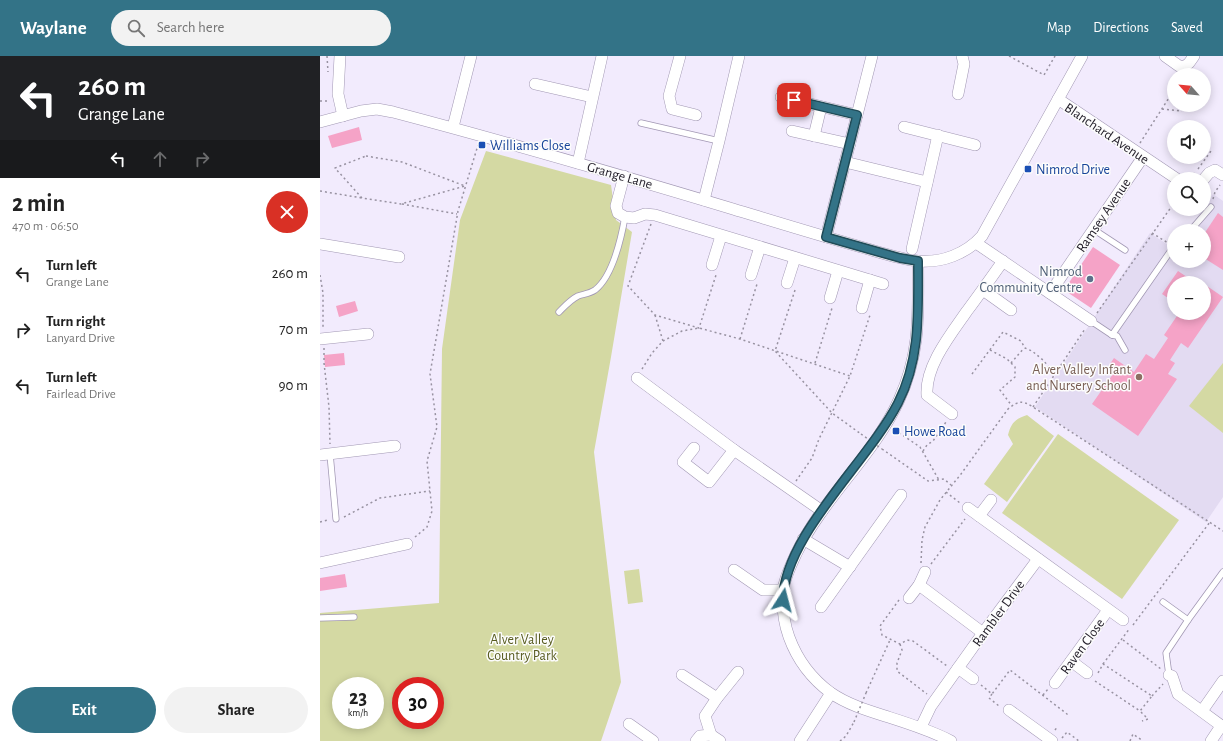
<!DOCTYPE html>
<meta charset="utf-8">
<style>
body{margin:0;font-family:"Alegreya Sans",sans-serif;background:#f2f2f2;color:#222;height:100vh;display:flex;flex-direction:column;font-size:15px;white-space:nowrap}
*{box-sizing:border-box;margin:0}
p{font-size:13px;color:#767676}
.icon{flex:none;width:22px;height:22px;fill:none;stroke:currentColor;stroke-width:2;stroke-linecap:round;stroke-linejoin:round}
.map{position:relative;flex:1;overflow:hidden}
.drawer{display:flex;flex-direction:column;background:#fff;width:320px}
.drawer>*{flex:none}
.top-card{background:#202124;color:#fff;overflow:hidden}
.needle{width:26px;rotate:297deg}
.fabs{position:absolute;left:847px;top:12px;display:grid;gap:8px}
.fabs a{display:grid;place-items:center;width:44px;height:44px;border-radius:50%;background:#fff;box-shadow:0 2px 10px #0003;font-size:20px}
.speed{position:absolute;left:12px;top:621px;display:flex;gap:8px;font-size:20px;font-weight:700;text-align:center}
.speed>*{display:grid;place-content:center;width:52px;height:52px;border-radius:50%;background:#fff;box-shadow:0 2px 10px #0003;line-height:1}
.speed small{font-size:10px;font-weight:400}
.speed .limit{border:6px solid #d22;background:#fff;color:#111}
.pin{position:absolute;display:grid;place-items:center;width:34px;height:34px;color:#fff;margin:-17px;border-radius:8px;box-shadow:0 2px 6px #0006}
.me{position:absolute;width:44px;margin:-22px;rotate:9deg;stroke-linejoin:round;filter:drop-shadow(0 0 3px #0008)}
.turn{display:flex;align-items:center;gap:14px;height:84px;padding:0 12px;font-size:18px}
.turn .icon{width:52px;height:52px;stroke-width:2.5}
.turn b{display:block;font-size:28px;line-height:34px}
.lanes{display:flex;align-items:center;height:38px;padding:0 12px;background:#0003;justify-content:center;gap:20px;direction:ltr}
.lanes .off{opacity:.35}
.round{display:grid;place-items:center;flex:none;width:42px;height:42px;border-radius:21px;background:#f2f2f2}
.summary{display:flex;align-items:center;justify-content:space-between;height:68px;padding:0 12px}
h1{font-size:24px;font-weight:600;line-height:30px}
.primary-button{display:flex;gap:8px;margin-top:auto;padding:8px 12px}
.primary-button a{flex:1;height:46px;border-radius:24px;background:#337387;color:#fff;font-size:16px;font-weight:600;line-height:46px;text-align:center}
.primary-button a+a{background:#f2f2f2;color:#222}
ul{padding:0;list-style:none}
li{display:flex;align-items:center;gap:12px;height:56px;padding:0 12px}
li div{flex:1}
li b{display:block;font-size:15px}
li em{font-style:normal}
header{display:flex;align-items:center;gap:24px;box-sizing:border-box;height:56px;padding:0 20px;background:#337387;color:#fff}
header strong{font-size:19px}
nav{display:flex;gap:22px;margin-inline-start:auto;font-size:14px}
.search{width:280px;height:36px;background:#f2f2f2;display:flex;align-items:center;gap:10px;box-sizing:border-box;padding:0 14px;border-radius:22px;color:#767676;font-size:15px}
main{display:flex;flex:1;min-height:0}
.map>svg:first-child{display:block}
.built{fill:#e3dbf2;fill-rule:evenodd}
.green{fill:#d4d9a3;fill-rule:evenodd}
.building{fill:#f5a3c7}
.lines{fill:none;stroke-linecap:round;stroke-linejoin:round}
.lane-casing{stroke:#a298b4;stroke-width:7}
.street-casing{stroke:#a298b4;stroke-width:12}
.path{stroke:#9892a1;stroke-width:1.5;stroke-dasharray:2 3;stroke-linecap:butt}
.lane{stroke:#fff;stroke-width:5.5}
.street{stroke:#fff;stroke-width:11}
.path-bridge{stroke:#9892a1;stroke-width:1.5;stroke-dasharray:2 3;stroke-linecap:butt}
.route-casing{stroke:#214b58;stroke-width:10}
.route{stroke:#337387;stroke-width:7}
.transit-dot{fill:#1a4fb4;stroke:#fcfcfc;stroke-width:1.5}
.service-dot{fill:#5c6f8a;stroke:#fcfcfc;stroke-width:1.5}
.education-dot{fill:#8d6e63;stroke:#fcfcfc;stroke-width:1.5}
.labels{text-anchor:middle;stroke-width:3;stroke-linejoin:round;paint-order:stroke}
.street-label{font-size:14px;fill:#201c27;stroke:#fcfcfc}
.transit-label{font-size:14px;fill:#164399;stroke:#fcfcfc;text-anchor:start}
.service-label{font-size:14px;fill:#4e5e75;stroke:#fcfcfc;text-anchor:end}
.education-label{font-size:14px;fill:#785e54;stroke:#fcfcfc;text-anchor:end}
.park-label{font-size:14px;fill:#585c20;stroke:#fcfcfc}
</style>
<header>
<strong>Waylane</strong>
<div class="search"><svg class="icon" aria-label="search" viewBox="0 0 24 24"><circle cx="10" cy="10" r="6"/><path d="M15 15l6 6"/></svg>Search here</div>
<nav><a>Map</a><a>Directions</a><a>Saved</a></nav>
</header>
<main>
<section class="drawer">
<div class="top-card">
<div class="turn"><svg class="icon" aria-label="left" viewBox="0 0 24 24"><path d="M17 20v-9H6M10 6l-5 5 5 5"/></svg><div><b>260 m</b>Grange Lane</div></div>
<div class="lanes"><svg class="icon" aria-label="left" viewBox="0 0 24 24"><path d="M17 20v-9H6M10 6l-5 5 5 5"/></svg><svg class="icon off" aria-label="ahead" viewBox="0 0 24 24"><path d="M12 20V5M6 11l6-6 6 6"/></svg><svg class="icon off" aria-label="right" viewBox="0 0 24 24"><path d="M7 20v-9h11M14 6l5 5-5 5"/></svg></div>
</div>
<div class="summary"><div><h1>2 min</h1><p>470 m · 06:50</p></div><a class="round" style="background:#d93025;color:#fff"><svg class="icon" aria-label="close" viewBox="0 0 24 24"><path d="M6 6l12 12M18 6L6 18"/></svg></a></div>
<ul>
<li><svg class="icon" aria-label="left" viewBox="0 0 24 24"><path d="M17 20v-9H6M10 6l-5 5 5 5"/></svg><div><b>Turn left</b><p>Grange Lane</p></div><em>260 m</em></li>
<li><svg class="icon" aria-label="right" viewBox="0 0 24 24"><path d="M7 20v-9h11M14 6l5 5-5 5"/></svg><div><b>Turn right</b><p>Lanyard Drive</p></div><em>70 m</em></li>
<li><svg class="icon" aria-label="left" viewBox="0 0 24 24"><path d="M17 20v-9H6M10 6l-5 5 5 5"/></svg><div><b>Turn left</b><p>Fairlead Drive</p></div><em>90 m</em></li>
</ul>
<div class="primary-button"><a>Exit</a><a>Share</a></div>
</section>
<div class="map">
<svg width="903" height="685" viewBox="0 0 903 685">
<rect width="100%" height="100%" fill="#f2ebfd"/>
<!-- built -->
<path class="built" d="M893 138 903 145V441L886 466 715 351 830 177 854 193V205H884V175H868ZM854 227H884V257H854Z"/>
<!-- green -->
<g class="green">
<path d="M166 95 291 129 296 164 312 176 291 301 274 396 301 626 281 685H0V557L119 547 122 293 140 164ZM21 630H55V664H21ZM81 630H115V664H81Z"/>
<polygon points="903,307 903,377 869,350"/>
<path d="M707 359 734 380 687 446 664 428 693 388 688 379C691 367 695 363 707 359Z"/>
<polygon points="738,378 859,464 802,543 682,457"/>
<polygon points="319,513 323,546 308,548 304,515"/>
</g>
<!-- building -->
<g class="building">
<polygon points="39,71 42,84 12,92 8,80"/>
<polygon points="898,157 903,161 903,214 884,202 884,178"/>
<polygon points="773,191 800,209 771,252 744,234"/>
<polygon points="858,215 876,227 854,227 854,246 842,238"/>
<polygon points="884,228 903,241 868,292 861,287 850,304 855,307 848,318 857,323 818,380 772,348 793,318 786,314 794,302 814,316 826,298 834,303 848,282 844,279 859,257 884,257"/>
<polygon points="35,245 38,255 19,261 16,250"/>
<polygon points="24,297 25,309 5,311 4,299"/>
<polygon points="25,518 27,531 0,535 0,522"/>
</g>
<g class="lines">
<!-- lane casing -->
<g class="lane-casing">
<g id="lane">
<polyline points="321,67 399,85"/>
<polyline points="773,173 805,194"/>
<polyline points="870,175 891,151"/>
<path d="M239 256C244 251 250 244 258 240 263 238 269 238 275 234 293 220 301 183 305 161"/>
<polyline points="771,265 792,279 854,190"/>
<polyline points="792,279 797,280 805,294"/>
<polyline points="10,398 16,463"/>
<polyline points="843,546 868,564 846,597 849,619"/>
<polyline points="0,562 34,561"/>
<polyline points="868,564 903,516"/>
</g>
</g>
<!-- street casing -->
<g class="street-casing">
<g id="street">
<polyline points="20,0 18,38 23,60"/>
<polyline points="360,0 349,40 352,53 376,59"/>
<polyline points="845,0 859,10 864,11 869,7 874,0"/>
<polyline points="215,28 272,41"/>
<polyline points="638,38 644,8 642,0"/>
<polyline points="461,41 537,59"/>
<polyline points="738,43 857,123"/>
<path d="M0 66 41 55 57 53 73 56C187 86 300 119 413 153 456 166 498 179 541 191 559 196 579 203 598 205 622 207 646 198 662 180L762 0"/>
<polyline points="133,71 151,0"/>
<polyline points="584,71 655,89"/>
<polyline points="472,75 530,88"/>
<polyline points="494,80 501,51"/>
<polyline points="525,106 607,126"/>
<polyline points="258,107 282,0"/>
<polyline points="304,120 296,150 298,157 305,161 314,162 325,158 335,159 563,228"/>
<polyline points="884,123 889,117 895,114 903,119"/>
<polyline points="384,144 399,85 419,0"/>
<polyline points="506,181 552,0"/>
<polyline points="656,187 771,265"/>
<polyline points="0,188 79,201"/>
<polyline points="592,193 618,79"/>
<path d="M598 205C598 256 601 296 579 344 554 399 503 442 476 498 471 509 464 523 463 535 462 551 464 567 469 581 477 603 492 623 511 637 527 648 546 654 565 660 587 667 610 674 631 685"/>
<polyline points="392,209 401,180"/>
<polyline points="431,219 440,191"/>
<polyline points="467,227 475,202"/>
<polyline points="663,234 691,254"/>
<polyline points="730,237 823,101"/>
<polyline points="510,242 518,215"/>
<polyline points="542,252 550,224"/>
<polyline points="0,283 48,278"/>
<polyline points="317,322 414,394"/>
<path d="M632 358 607 339C605 310 631 278 647 255 659 239 671 222 683 205"/>
<polyline points="374,392 363,406 389,426 414,394 502,455"/>
<polyline points="0,399 75,390"/>
<polyline points="648,452 803,564"/>
<polyline points="659,460 671,444"/>
<polyline points="483,483 530,511"/>
<polyline points="0,507 87,488"/>
<polyline points="414,514 443,534 463,534"/>
<polyline points="599,529 663,577"/>
<polyline points="589,542 599,529 605,516"/>
<polyline points="501,551 581,439"/>
<polyline points="751,605 767,617"/>
<polyline points="638,612 653,623"/>
<polyline points="362,619 397,642"/>
<polyline points="849,619 852,620 858,638 903,671"/>
<polyline points="735,627 788,554"/>
<polyline points="689,654 732,685"/>
<polyline points="882,655 903,625"/>
<polyline points="309,668 333,685"/>
<polyline points="601,671 611,650 663,577 718,503"/>
<polyline points="391,679 385,660 397,642 418,616"/>
<polyline points="376,685 380,680 391,679 400,685"/>
<polyline points="480,685 511,637"/>
<polyline points="891,685 901,670"/>
</g>
</g>
<!-- path -->
<g class="path">
<polyline points="7,0 8,16"/>
<polyline points="689,0 724,19 735,0"/>
<polyline points="0,45 8,45"/>
<polyline points="842,53 862,55"/>
<polyline points="820,87 854,34"/>
<polygon points="46,100 82,106 145,130 81,148 42,142 15,112"/>
<polyline points="878,113 891,95"/>
<polyline points="871,123 875,116"/>
<polyline points="0,135 42,142"/>
<polyline points="893,143 895,136 900,129"/>
<polyline points="82,148 137,158"/>
<polyline points="331,168 308,230 335,259 379,272 396,219"/>
<polyline points="832,177 848,187"/>
<polyline points="0,219 3,237 3,272"/>
<polyline points="475,234 455,295 512,357 541,378"/>
<polyline points="777,257 854,147"/>
<polyline points="335,259 343,285"/>
<polyline points="420,283 437,228"/>
<polyline points="4,292 4,307 9,351 10,388"/>
<polyline points="670,294 687,303 695,311 695,321 680,334 692,350"/>
<polyline points="495,307 512,252"/>
<polyline points="691,307 704,292"/>
<polyline points="322,313 332,297 343,285 362,275 379,272 420,283 530,320"/>
<polyline points="652,318 683,276 701,285 705,292 712,295 723,304 735,318"/>
<polyline points="713,351 765,273"/>
<polyline points="575,374 600,391 619,424"/>
<polyline points="562,393 608,425 624,423 631,429"/>
<polyline points="603,395 607,389 613,385 626,366"/>
<polyline points="476,425 492,402 499,383 530,320 550,259"/>
<polyline points="626,436 640,447"/>
<polyline points="24,461 60,442 110,435"/>
<polyline points="0,466 8,464"/>
<polyline points="95,481 107,471 112,455 107,405 117,371 110,318 138,155 158,89"/>
<path d="M601 507 602 484 605 471 620 444 641 418 688 353C698 345 702 344 713 351L903 475"/>
<polyline points="611,508 645,463"/>
<polyline points="579,544 560,570 562,579 580,588 587,584 593,585 627,610"/>
<polyline points="813,569 890,466"/>
<polyline points="803,584 841,613"/>
<polyline points="580,588 582,594 577,607 577,615 607,638"/>
<polyline points="783,608 810,572"/>
<polyline points="775,625 820,655 832,640 783,608 778,617"/>
<polyline points="661,629 672,638 690,614 747,658 746,660"/>
<polyline points="546,637 570,584"/>
<polyline points="672,638 669,642 679,650"/>
<polyline points="723,639 728,633"/>
<polyline points="832,640 843,628"/>
<polyline points="821,656 828,663 822,665"/>
<polyline points="735,674 738,670"/>
<polyline points="742,682 747,676 759,685"/>
<polyline points="520,685 526,680 534,666"/>
<polyline points="810,685 813,678 823,685"/>
</g>
<!-- lane -->
<use href="#lane" class="lane"/>
<!-- street -->
<use href="#street" class="street"/>
<!-- path-bridge -->
<g class="path-bridge">
<polyline points="541,378 562,393"/>
<polyline points="534,666 546,637"/>
</g>
</g>
<g class="lines">
<!-- route casing -->
<g class="route-casing">
<path id="route" d="M463 544C464 479 548 406 578 347 601 302 598 255 598 205L580 202 506 181 537 59 474 44"/>
</g>
<!-- route -->
<use href="#route" class="route"/>
</g>
<!-- markers -->
<g class="transit-dot">
<rect x="158" y="85" width="8" height="8" rx="2"/>
<rect x="704" y="109" width="8" height="8" rx="2"/>
<rect x="572" y="371" width="8" height="8" rx="2"/>
</g>
<circle class="service-dot" cx="770" cy="223" r="4"/>
<circle class="education-dot" cx="819" cy="321" r="4"/>
<g class="labels">
<!-- street labels -->
<g class="street-label">
<text transform="translate(787 77) rotate(34)" y="5">Blanchard Avenue</text>
<text transform="translate(300 119) rotate(16)" y="5">Grange Lane</text>
<text transform="translate(783 159) rotate(-56)" y="5">Ramsey Avenue</text>
<text transform="translate(678 557) rotate(-54)" y="5">Rambler Drive</text>
<text transform="translate(762 590) rotate(-54)" y="5">Raven Close</text>
</g>
<!-- transit labels -->
<g class="transit-label">
<text x="170" y="94">Williams Close</text>
<text x="716" y="118">Nimrod Drive</text>
<text x="584" y="380">Howe Road</text>
</g>
<!-- service labels -->
<g class="service-label">
<text x="762" y="220">Nimrod<tspan x="762" dy="16">Community Centre</tspan></text>
</g>
<!-- education labels -->
<g class="education-label">
<text x="811" y="318">Alver Valley Infant<tspan x="811" dy="16">and Nursery School</tspan></text>
</g>
<!-- park labels -->
<g class="park-label">
<text x="202" y="588">Alver Valley<tspan x="202" dy="16">Country Park</tspan></text>
</g>
</g>
</svg>
<div class="fabs">
<a><svg class="needle" viewBox="-14 -14 28 28"><path d="M0-13l5 13h-10z" fill="#e53935"/><path d="M0 13l5-13h-10z" fill="#767676"/></svg></a>
<a><svg class="icon" aria-label="sound" viewBox="0 0 24 24"><path d="M4 9h4l5-4v14l-5-4H4zM17 9q2 3 0 6"/></svg></a>
<a><svg class="icon" aria-label="search" viewBox="0 0 24 24"><circle cx="10" cy="10" r="6"/><path d="M15 15l6 6"/></svg></a>
<a>+</a>
<a>−</a>
</div>
<div class="speed"><div>23<small>km/h</small></div><div class="limit">30</div></div>
<div class="pin" style="left:474px;top:44px;background:#d93025"><svg class="icon" aria-label="arrive" viewBox="0 0 24 24"><path d="M6 21V4h12l-3 4 3 4H6"/></svg></div>
<svg class="me" style="left:463px;top:544px" viewBox="-20 -20 40 40"><path d="M0-17L14 15 0 8-14 15z" fill="#337387" stroke="#fff" stroke-width="4"/></svg>
</div>
</main>
